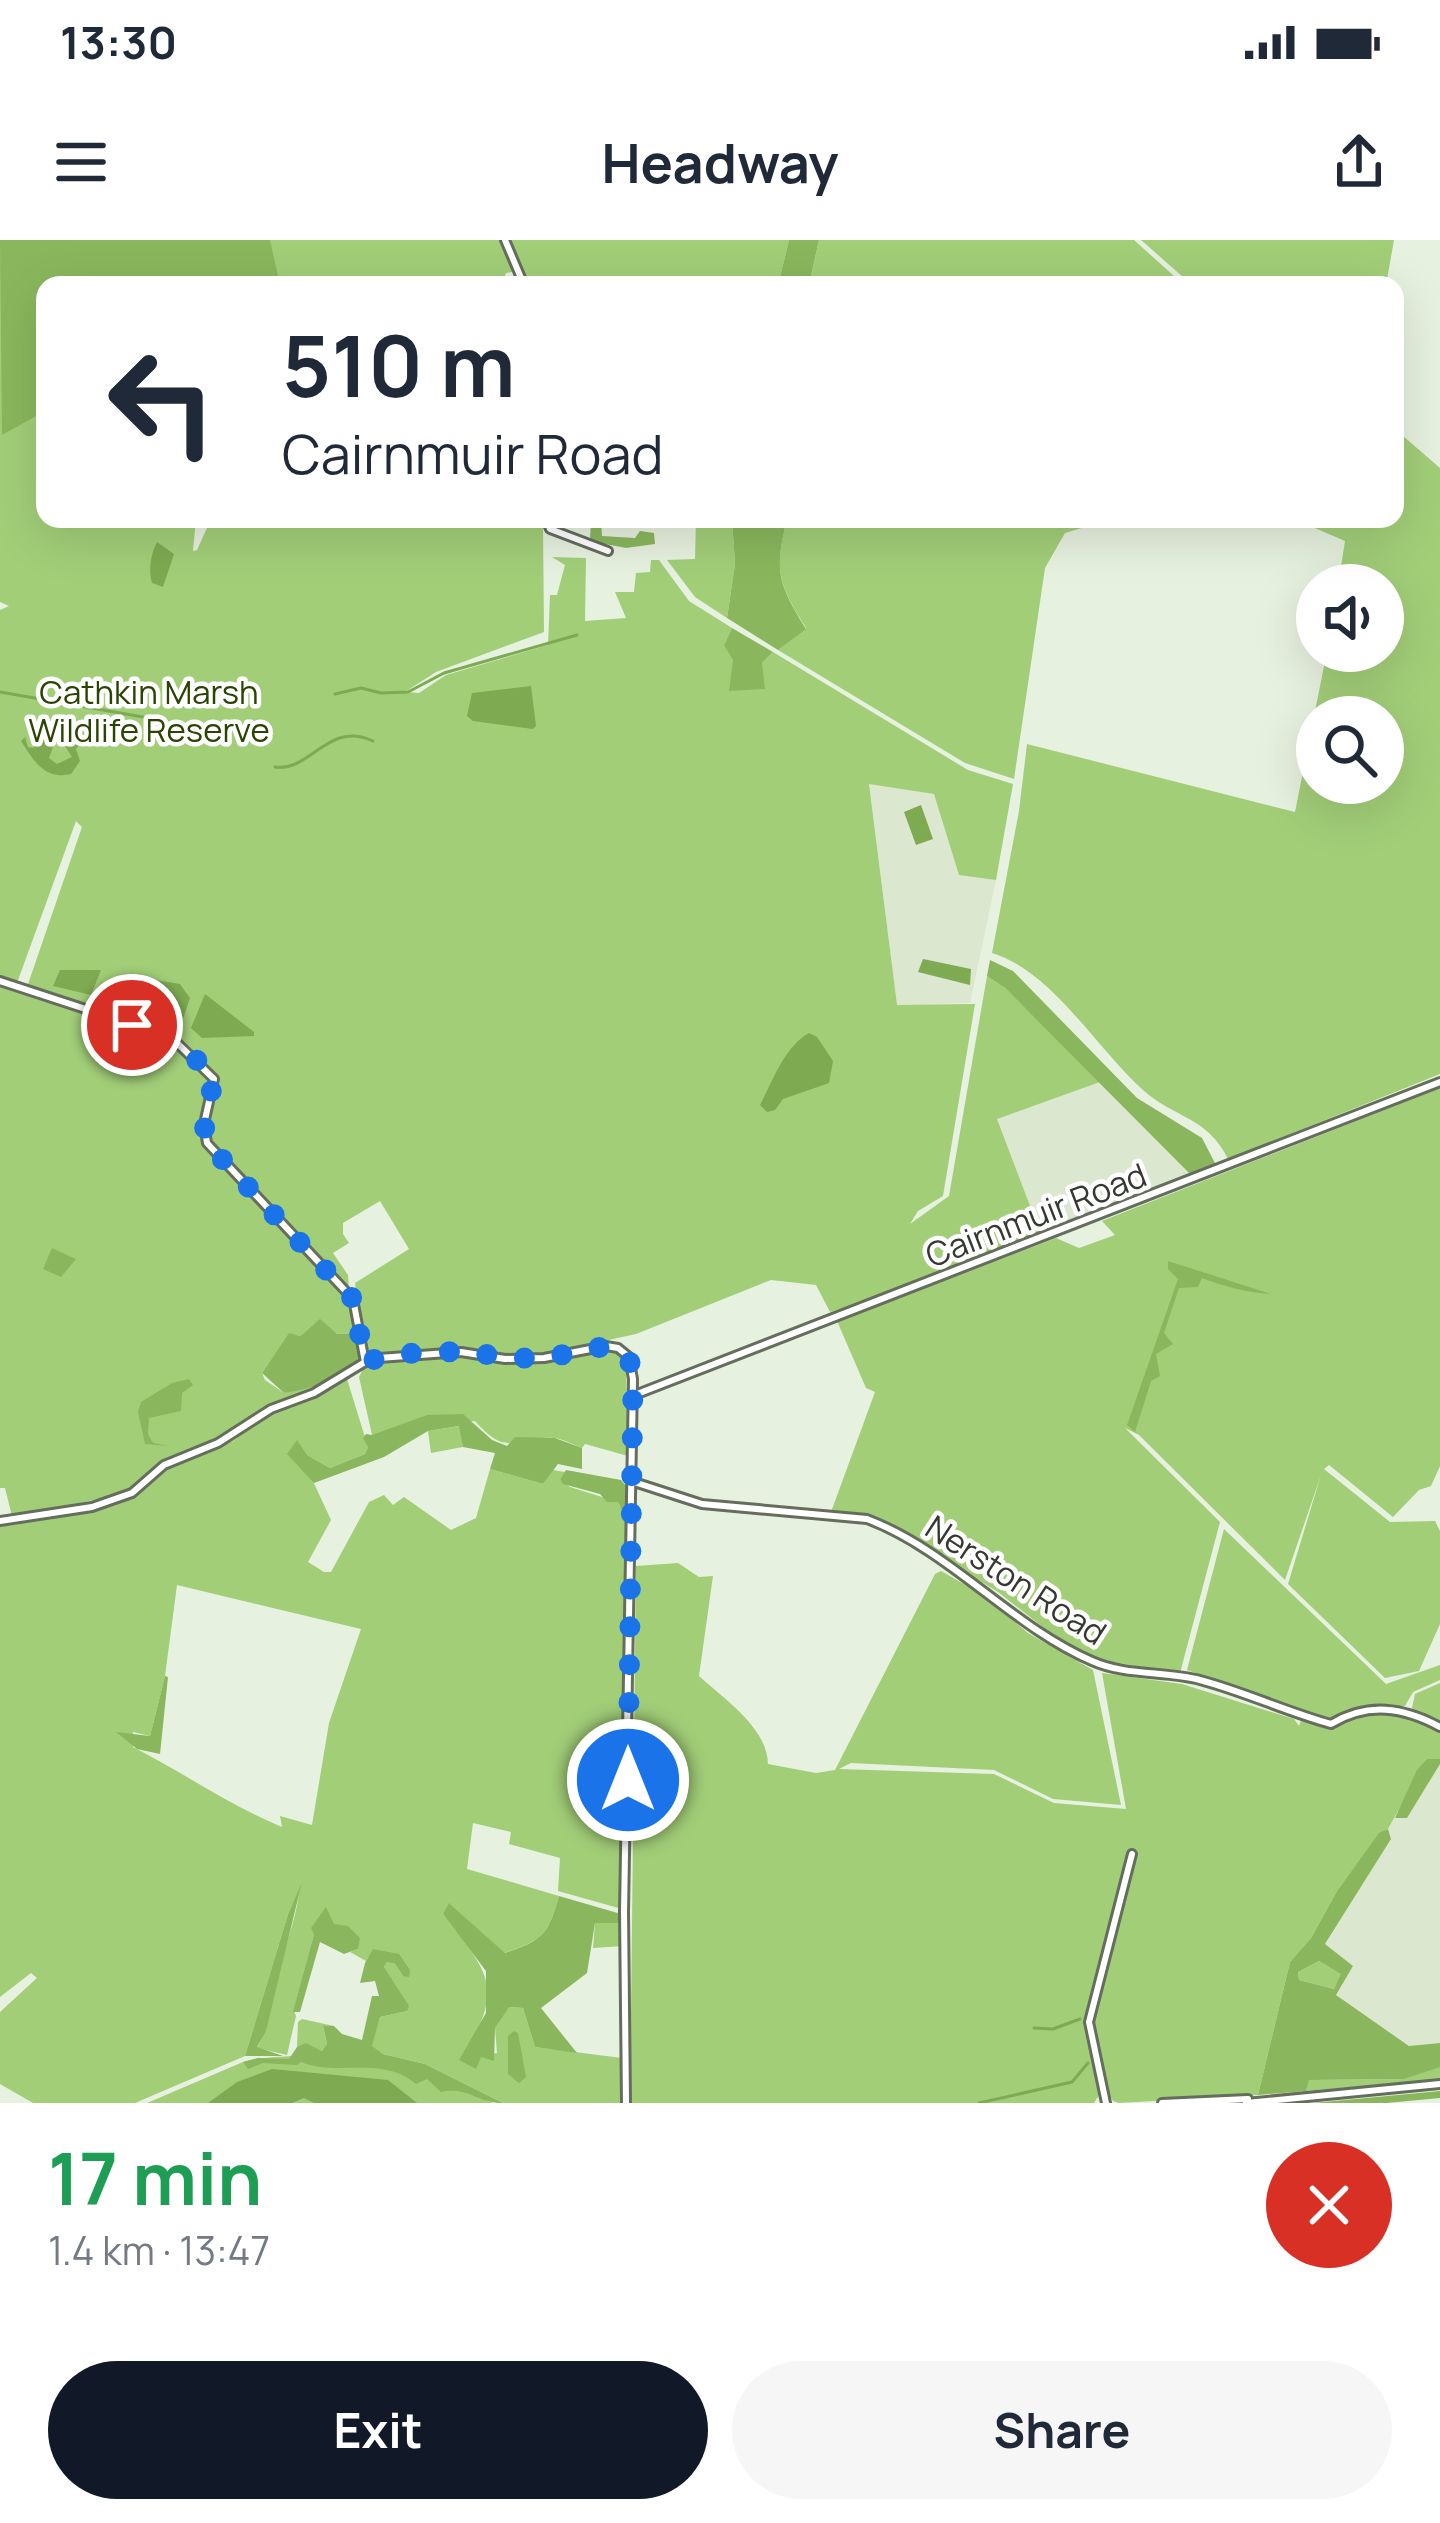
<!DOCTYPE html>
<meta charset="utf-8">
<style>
body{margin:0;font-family:Manrope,sans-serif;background:#f6f6f7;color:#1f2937;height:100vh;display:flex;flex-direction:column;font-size:45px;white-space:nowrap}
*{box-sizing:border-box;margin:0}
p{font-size:39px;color:#747a83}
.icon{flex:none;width:66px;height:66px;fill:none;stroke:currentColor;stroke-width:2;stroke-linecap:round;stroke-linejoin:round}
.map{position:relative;height:1863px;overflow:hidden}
.side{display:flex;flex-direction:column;background:#fff;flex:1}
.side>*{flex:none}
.banner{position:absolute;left:36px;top:36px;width:1368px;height:252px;border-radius:24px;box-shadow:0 12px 48px #0002;background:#fff;color:#1f2937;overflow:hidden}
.fabs{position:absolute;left:1296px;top:324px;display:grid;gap:24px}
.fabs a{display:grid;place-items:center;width:108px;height:108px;border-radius:50%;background:#fff;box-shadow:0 12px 48px #0002;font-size:60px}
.pin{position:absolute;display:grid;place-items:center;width:102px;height:102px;color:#fff;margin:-51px;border:6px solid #fff;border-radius:50%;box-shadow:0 3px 12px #0007}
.me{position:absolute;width:132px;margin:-66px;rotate:0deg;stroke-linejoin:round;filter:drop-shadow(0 0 9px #0008)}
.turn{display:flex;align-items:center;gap:42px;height:252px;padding:0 48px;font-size:54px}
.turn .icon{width:156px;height:156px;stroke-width:2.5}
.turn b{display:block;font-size:84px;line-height:102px}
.round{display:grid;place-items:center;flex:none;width:126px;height:126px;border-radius:63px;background:#f6f6f7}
.overview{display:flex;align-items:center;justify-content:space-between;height:204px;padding:0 48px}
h1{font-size:72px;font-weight:700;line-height:90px;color:#1e9e55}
.cta{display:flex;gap:24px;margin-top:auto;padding:24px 48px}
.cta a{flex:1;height:138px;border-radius:72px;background:#111827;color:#fff;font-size:48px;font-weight:700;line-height:138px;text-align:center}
.cta a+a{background:#f6f6f7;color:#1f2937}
.status{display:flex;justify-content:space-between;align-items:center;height:84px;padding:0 60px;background:#fff;direction:ltr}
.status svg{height:33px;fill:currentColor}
header{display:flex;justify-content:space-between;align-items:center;height:156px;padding:0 48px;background:#fff;font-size:54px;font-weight:700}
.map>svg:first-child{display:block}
.built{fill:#dbe7cf}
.green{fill:#a2ce78;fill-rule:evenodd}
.forest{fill:#8ab75d;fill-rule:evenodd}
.water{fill:#7eaa51}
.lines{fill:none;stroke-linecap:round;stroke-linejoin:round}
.stream{stroke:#7eaa51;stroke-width:3}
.minor-casing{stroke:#656d5d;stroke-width:12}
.minor{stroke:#fff;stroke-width:6}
.route{stroke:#1a73e8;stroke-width:21;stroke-dasharray:0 37.8}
.labels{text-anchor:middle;stroke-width:9;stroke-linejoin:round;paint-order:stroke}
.park-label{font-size:33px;fill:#2a4502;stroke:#fff}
.street-label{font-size:33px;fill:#353932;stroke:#fff}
</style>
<div class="status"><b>13:30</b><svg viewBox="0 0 49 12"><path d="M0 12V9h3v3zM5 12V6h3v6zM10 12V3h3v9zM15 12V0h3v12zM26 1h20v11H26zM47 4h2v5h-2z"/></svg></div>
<header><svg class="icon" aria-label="menu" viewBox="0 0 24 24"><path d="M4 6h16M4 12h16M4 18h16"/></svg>Headway<svg class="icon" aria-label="share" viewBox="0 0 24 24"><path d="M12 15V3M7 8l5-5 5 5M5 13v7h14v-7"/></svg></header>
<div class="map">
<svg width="1440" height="1863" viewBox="0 0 1440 1863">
<rect width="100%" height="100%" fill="#e7f1df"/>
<!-- built -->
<g class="built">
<polygon points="869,543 935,554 959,634 996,640 970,763 897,766"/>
<polygon points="1100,842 1193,937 1040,992 997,879"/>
<polygon points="1440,1524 1440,1803 1410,1806 1336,1755 1353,1726 1325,1705 1391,1599 1388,1589 1395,1578 1407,1578"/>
</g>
<!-- green -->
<g class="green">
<polygon points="0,0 502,0 512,19 512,32 506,33 501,45 45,45 45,279 196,279 193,311 197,310 211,279 509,279 509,283 543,285 544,392 436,432 405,452 419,453 446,435 548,405 550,355 557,355 565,325 552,317 586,318 585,381 626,378 615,352 634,352 636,333 650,332 651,320 659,320 689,361 732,388 724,405 762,423 773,412 968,530 1013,544 996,640 959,635 934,554 869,544 897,765 975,764 943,956 918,971 910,984 949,956 987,736 1005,748 1100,842 997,879 1040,992 884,1056 830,1072 816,1045 771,1040 636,1094 540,1115 513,1116 473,1109 385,1113 366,1117 355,1043 409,1009 380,961 343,983 343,994 349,1003 333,1013 348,1035 349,1049 210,904 207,889 219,838 181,798 27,747 82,587 76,581 17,743 0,736 0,370 9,366 0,362"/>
<polygon points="508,0 789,0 778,45 529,45"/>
<polygon points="819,0 1134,0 1184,45 809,45"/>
<polygon points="1141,0 1394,0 1386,45 1192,45"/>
<path d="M1395 189 1440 228V834L1228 919C1208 877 1174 878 1143 850 1097 809 1052 731 992 713L1019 571 1027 504 1295 572 1327 411H1383V345H1338L1345 301 1294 279H1395ZM1383 477V543H1317V477Z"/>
<polygon points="696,279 732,279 735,324 727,378 695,357 667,320 695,319"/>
<path d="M787 279H1112L1065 293 1045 328 1014 539 965 523 778 410 806 388C778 343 774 331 787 279Z"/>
<polygon points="0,743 166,797 177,803 210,839 199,893 203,903 351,1060 356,1093 337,1094 313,1085 300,1096 289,1094 262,1133 265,1140 284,1153 319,1145 258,1171 234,1191 174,1218 129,1251 13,1280 5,1248 0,1248"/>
<polygon points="1440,848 1440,1226 1431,1246 1419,1250 1393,1277 1329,1225 1324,1229 1390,1282 1435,1281 1440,1291 1440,1384 1419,1431 1385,1438 1288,1344 1321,1235 1285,1340 1139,1195 1125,1188 1220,1282 1180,1433 1093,1419 1049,1392 998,1352 884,1282 866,1276 831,1272 875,1152 866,1148 837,1081 1056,998 1079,1008 1115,995 1102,981"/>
<path d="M600 1110 621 1113 626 1121 628 1216 585 1204 582 1208C574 1205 563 1199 554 1198 513 1195 510 1220 475 1181L372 1195 359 1137 364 1127 374 1121 454 1114 538 1121Z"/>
<path d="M347 1139 368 1207 365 1214 330 1228 307 1215 312 1239 331 1280 308 1322 324 1332H331L369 1262 384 1255 393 1265 404 1257 451 1290 476 1278 490 1229 543 1244 553 1230 565 1232 560 1239 570 1247 618 1262 626 1273 622 1669 558 1651 560 1618 509 1604 511 1592 473 1583 467 1629 559 1656C548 1695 543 1700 504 1713L450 1664 443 1674C490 1735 506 1748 460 1820L497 1813 495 1788 508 1767 523 1768 535 1807 622 1818V1863H503L425 1824 383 1814 371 1806 380 1777 407 1771 384 1727 387 1722 395 1724 403 1736 410 1730 374 1709 366 1721 350 1712 358 1709 314 1694 294 1771 296 1776 287 1815 257 1808C267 1789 268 1772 273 1752 281 1716 296 1683 300 1647L288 1674 245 1816 135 1863H33L0 1844V1772L37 1738 31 1733 0 1757V1286L110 1267 136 1256 172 1226 233 1201 273 1171 301 1163ZM177 1345 361 1389 329 1483 312 1585 280 1576 282 1587C229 1565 184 1533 133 1507V1492L150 1496 165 1436Z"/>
<polygon points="460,1186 463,1207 431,1213 428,1191"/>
<polygon points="1224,1289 1386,1444 1440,1425 1440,1440 1413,1452 1405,1466 1348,1469 1328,1480 1187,1430"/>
<path d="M678 1323 699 1337 713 1336 699 1436C725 1460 767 1487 768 1524L816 1533 835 1530 935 1334 941 1331 985 1356 1028 1393 1093 1430 1121 1565 1053 1559 994 1530 851 1523 839 1529 994 1534 1054 1563 1126 1569 1102 1433 1182 1444 1294 1479 1299 1486 1302 1478 1330 1487C1373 1465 1399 1466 1440 1491V1519H1427L1388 1589 1379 1594 1337 1651 1311 1698 1290 1722 1258 1855 1119 1863 1113 1861 1107 1851 1101 1852 1094 1863H630L636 1326Z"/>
<polygon points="1440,1443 1440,1481 1412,1468 1415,1454"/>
<polygon points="595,1683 622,1683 623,1706 593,1708"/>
<polygon points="1319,1721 1342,1734 1334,1749 1299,1740 1298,1732"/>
<polygon points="302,1779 334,1786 323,1787 327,1804 322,1811 306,1804 297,1807 298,1782"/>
<path d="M305 1814 446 1840 493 1863H147L243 1822C263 1816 284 1818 305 1814Z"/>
<polygon points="1433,1827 1440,1827 1440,1839 1306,1851 1308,1840 1404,1839"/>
</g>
<!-- forest -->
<g class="forest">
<polygon points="0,0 270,0 280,45 45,45 45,171 2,195"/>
<polygon points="789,0 819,0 809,45 778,45"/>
<polygon points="591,279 601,279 602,296 635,298 640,291 654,293 655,304 626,308 590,301"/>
<path d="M732 279H787C774 332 778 343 806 389L778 410 727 378 735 324Z"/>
<polygon points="732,388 773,412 762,423 765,449 729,451 733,420 724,405"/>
<polygon points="990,720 1013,731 1137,858 1202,898 1217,927 1193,937 1005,748 987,736"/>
<polygon points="52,1008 76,1019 61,1037 43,1029"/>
<path d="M1168 1021 1271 1054C1248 1053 1223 1046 1202 1038L1198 1047 1179 1048 1164 1093 1173 1104 1156 1114 1160 1136 1151 1141 1135 1192 1127 1185 1178 1039 1168 1029Z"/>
<path d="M320 1079 337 1094 356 1093 360 1116C346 1140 309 1149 284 1153L262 1133 289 1093 300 1096Z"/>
<polygon points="189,1139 193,1145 182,1153 181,1171 149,1178 148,1194 153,1203 169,1206 145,1204 138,1172 141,1162 172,1143"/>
<polygon points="463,1174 492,1200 507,1206 515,1197 555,1198 582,1208 582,1229 558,1224 543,1244 490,1229 495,1213 463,1207 459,1186 428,1191 384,1217 314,1243 287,1214 297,1200 307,1215 330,1228 365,1214 368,1207 363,1198 366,1194 372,1195 427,1175"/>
<polygon points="566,1230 621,1240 629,1249 627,1279 618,1262 607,1262 600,1254 563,1244 560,1239"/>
<polygon points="165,1436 168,1437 160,1514 137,1509 116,1492 150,1496"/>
<polygon points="1427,1519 1440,1519 1440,1524 1407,1578 1395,1578 1417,1530"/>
<path d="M1388 1589 1391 1599 1325 1704 1353 1726 1336 1755 1409 1806 1440 1803V1827L1404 1839 1309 1840 1306 1851 1258 1855 1290 1722 1311 1698 1337 1651 1379 1593ZM1319 1721 1341 1734 1334 1749 1299 1740 1298 1732Z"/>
<polygon points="302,1642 266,1791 257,1807 283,1816 245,1816 288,1674"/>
<path d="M559 1656 621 1674 622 1683H595L587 1733 541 1768 577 1813 535 1807 523 1768 509 1767 495 1788 494 1821 481 1817 476 1829 459 1820 486 1773V1731L443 1674 449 1663 505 1713C543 1700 548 1695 559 1656Z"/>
<polygon points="326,1667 334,1684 348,1686 360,1698 358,1709 344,1714 320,1702 300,1772 293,1772 314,1694 311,1688"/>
<path d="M373 1709 399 1714 410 1730 409 1737 403 1736 395 1724 387 1722 384 1727 409 1766 407 1771 380 1777 372 1806 383 1814 425 1824 503 1863C477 1863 468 1846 441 1852L427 1839 416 1844C382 1815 337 1837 301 1822L297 1825 263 1823 248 1829 243 1822 258 1818 289 1819 297 1807 306 1803 322 1811 327 1804 323 1786H334L342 1794 362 1800 372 1756H379L375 1741 360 1743 365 1723Z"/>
<polygon points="514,1791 518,1793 526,1837 519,1843 508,1834 508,1796"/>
<polygon points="1440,1851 1440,1858 1387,1863 1313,1863"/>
</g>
<!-- water -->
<g class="water">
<path d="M157 302 174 314 163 347 152 343C148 330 151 313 157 302Z"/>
<polygon points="531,446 536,486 533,489 473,481 467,476 472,453"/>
<path d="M39 496 54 504 49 518 57 524 72 517 65 506 80 504 76 509 80 521 71 534C44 540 34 521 21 501L25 497 28 507 33 508Z"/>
<polygon points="921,565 933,599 916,605 904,572"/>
<polygon points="923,719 971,729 970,745 918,732"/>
<polygon points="60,730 101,730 91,755 53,746"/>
<polygon points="124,735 180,744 190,758 182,782 138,768 119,756"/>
<polygon points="205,754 254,792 254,796 202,798 191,788"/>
<path d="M809 793 817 797 833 821 829 843 783 859 775 870 767 872 760 865C773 840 785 806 809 793Z"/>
<polygon points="272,1829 388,1840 417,1863 314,1863 304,1858 292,1863 208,1863 237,1842"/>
</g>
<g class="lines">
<!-- stream -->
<g class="stream">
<polyline points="0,452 143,477"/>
<polyline points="335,454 361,448 381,453 408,452 444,433 577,395"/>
<path d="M275 527C311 532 328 480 373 501"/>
<polyline points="1034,1788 1053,1789 1080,1779"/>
<polyline points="979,1863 1072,1842 1088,1823"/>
</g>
<!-- minor casing -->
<g class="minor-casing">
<g id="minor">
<polyline points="505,0 524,45"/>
<polyline points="546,279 550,289 608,311"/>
<polyline points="0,741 171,797 214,839 204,884 207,903 353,1059 365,1122"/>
<polyline points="632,1156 1440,842"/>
<path d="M631 1241 702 1264 867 1279C951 1311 1011 1386 1092 1421 1125 1436 1166 1431 1200 1440 1245 1452 1287 1472 1331 1484 1368 1462 1403 1467 1440 1487"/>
<polyline points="0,1281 92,1267 132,1253 164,1225 218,1203 271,1169 314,1153 365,1122 379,1118 461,1112 505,1119 544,1118 606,1106 618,1108 629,1117 633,1139 624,1672 626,1863"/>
<polyline points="1106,1863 1089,1782 1132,1614"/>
<polyline points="1162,1863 1248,1859"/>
<polyline points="1246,1863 1440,1844"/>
</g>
</g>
<!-- minor -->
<use href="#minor" class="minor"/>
</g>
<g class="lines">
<!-- route -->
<path class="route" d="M132 785 181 803 214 839 204 884 207 903 353 1059 365 1122C393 1113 431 1111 460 1112 493 1114 523 1122 556 1116 581 1111 607 1099 629 1117L633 1139 628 1540"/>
</g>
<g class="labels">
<!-- park labels -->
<g class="park-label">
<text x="149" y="464">Cathkin Marsh<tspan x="149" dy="38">Wildlife Reserve</tspan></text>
</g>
<!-- street labels -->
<g class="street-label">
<text transform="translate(1036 975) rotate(-21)" y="12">Cairnmuir Road</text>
<text transform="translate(1016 1340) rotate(33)" y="12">Nerston Road</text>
</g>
</g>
</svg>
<div class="fabs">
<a><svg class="icon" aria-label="sound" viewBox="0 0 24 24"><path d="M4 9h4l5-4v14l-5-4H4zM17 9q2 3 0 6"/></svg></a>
<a><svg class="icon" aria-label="search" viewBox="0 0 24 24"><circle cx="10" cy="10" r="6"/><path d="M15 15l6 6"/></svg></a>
</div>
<div class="pin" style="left:132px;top:785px;background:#d93025"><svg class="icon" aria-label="arrive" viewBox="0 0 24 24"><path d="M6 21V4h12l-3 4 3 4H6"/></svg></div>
<svg class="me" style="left:628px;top:1540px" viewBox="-20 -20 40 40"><circle r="17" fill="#1a73e8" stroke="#fff" stroke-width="3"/><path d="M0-11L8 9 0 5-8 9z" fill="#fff"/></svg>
<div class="banner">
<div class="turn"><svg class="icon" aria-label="left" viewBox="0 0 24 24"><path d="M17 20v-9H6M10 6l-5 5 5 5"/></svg><div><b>510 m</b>Cairnmuir Road</div></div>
</div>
</div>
<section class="side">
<div class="overview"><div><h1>17 min</h1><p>1.4 km · 13:47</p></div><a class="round" style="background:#d93025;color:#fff"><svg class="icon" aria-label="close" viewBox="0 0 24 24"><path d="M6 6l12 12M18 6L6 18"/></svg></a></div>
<div class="cta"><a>Exit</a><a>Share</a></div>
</section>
